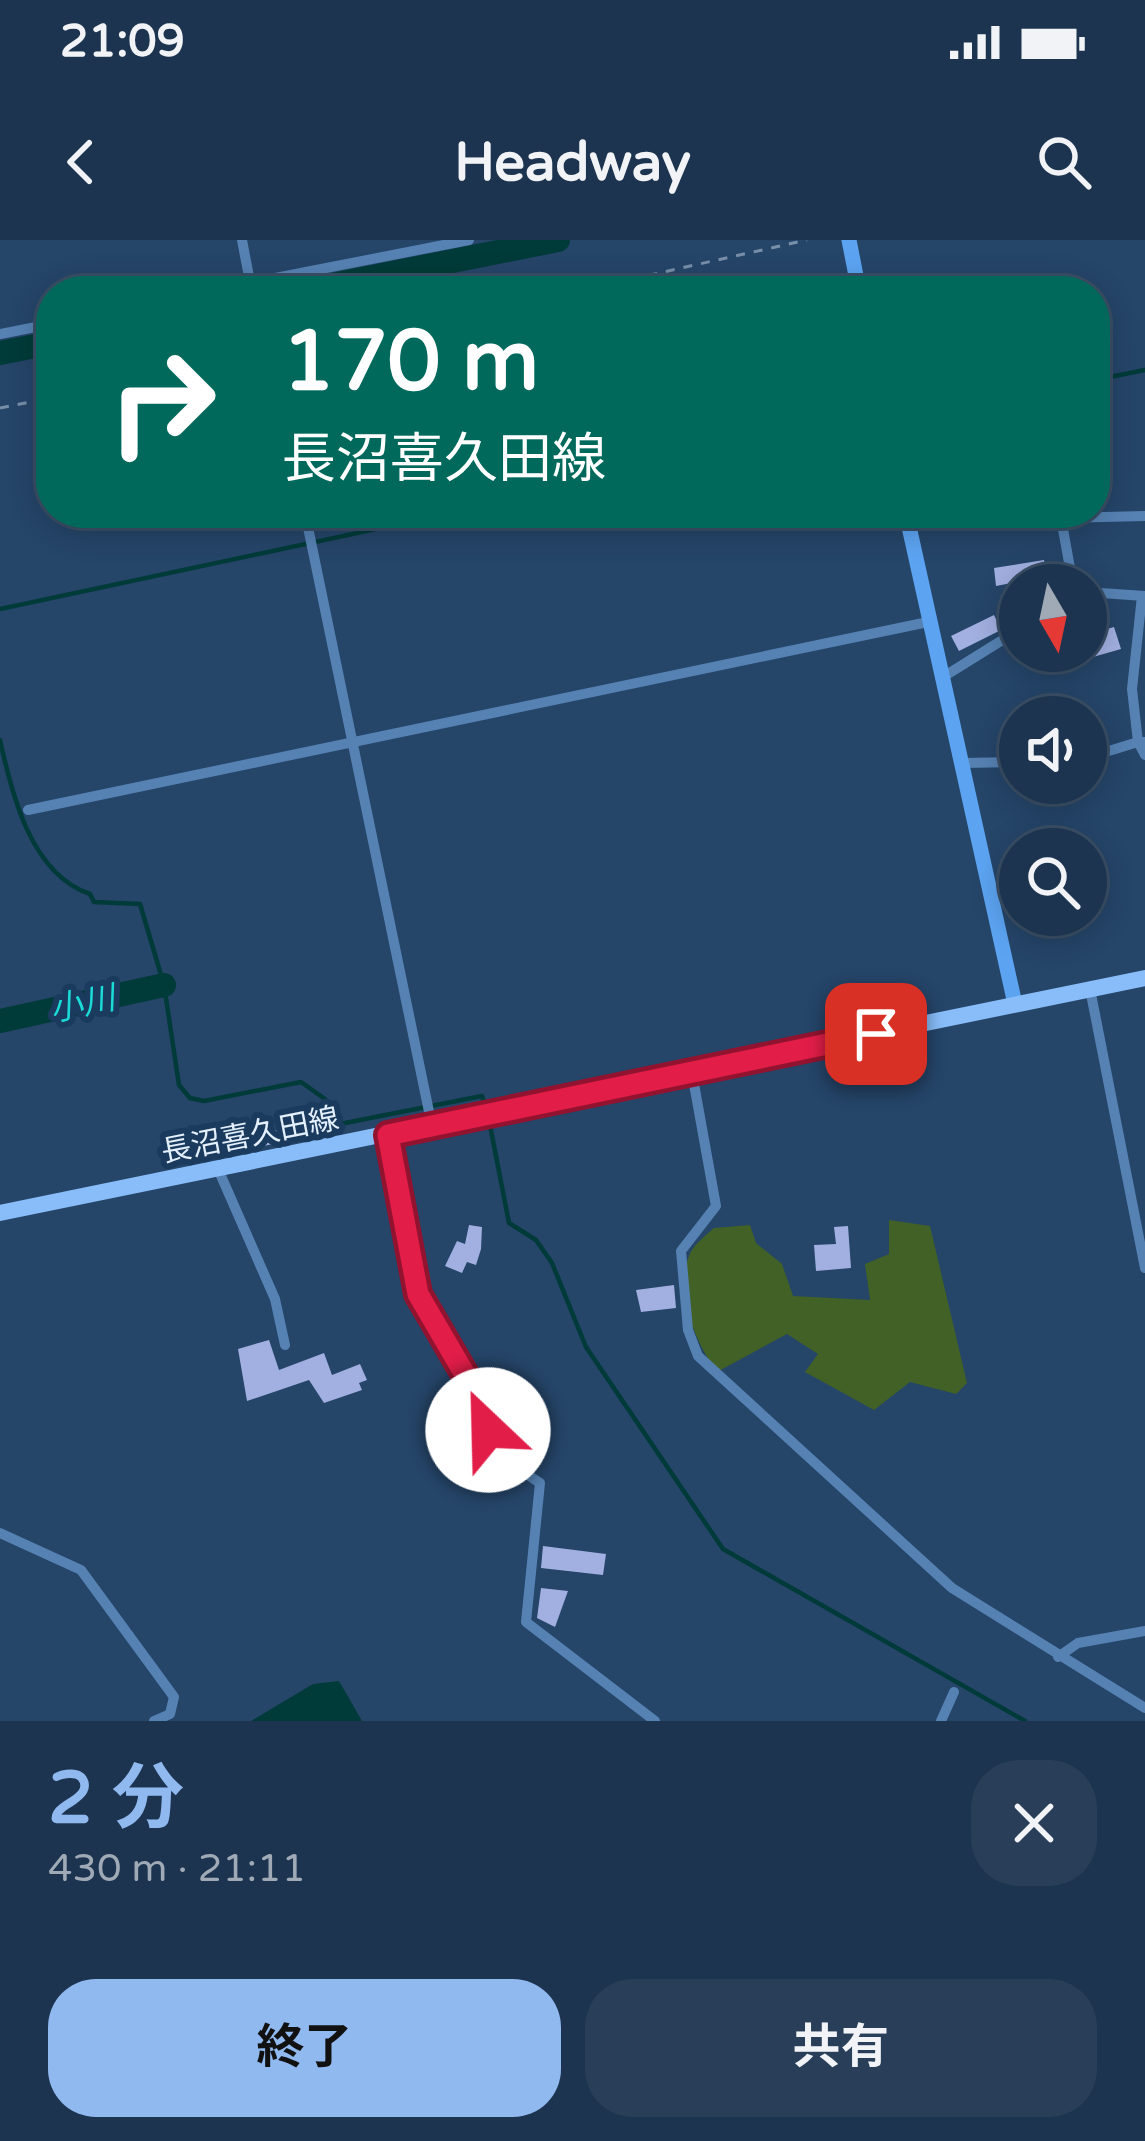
<!DOCTYPE html>
<html lang="ja">
<meta charset="utf-8">
<style>
body{margin:0;font-family:"Varela Round","Noto Sans JP",sans-serif;background:#293f59;color:#f1f3f6;height:100vh;display:flex;flex-direction:column;font-size:45px;white-space:nowrap}
*{box-sizing:border-box;margin:0}
p{font-size:39px;color:#a0aab7}
.icon{flex:none;width:66px;height:66px;fill:none;stroke:currentColor;stroke-width:2;stroke-linecap:round;stroke-linejoin:round}
.map{position:relative;height:1481px;overflow:hidden}
.panel{display:flex;flex-direction:column;background:#1c344f;flex:1}
.panel>*{flex:none}
.banner{position:absolute;left:36px;top:36px;width:1074px;height:252px;border-radius:48px;box-shadow:0 6px 30px #0003,0 0 0 3px #3a4f66;background:#00695c;color:#fff;overflow:hidden}
.needle{width:78px;rotate:171deg}
.controls{position:absolute;left:999px;top:324px;display:grid;gap:24px}
.controls a{display:grid;place-items:center;width:108px;height:108px;border-radius:50%;background:#1c344f;box-shadow:0 6px 30px #0003,0 0 0 3px #3a4f66;font-size:60px}
.pin{position:absolute;display:grid;place-items:center;width:102px;height:102px;color:#fff;margin:-51px;border-radius:24px;box-shadow:0 6px 18px #0006}
.me{position:absolute;width:132px;margin:-66px;rotate:336deg;stroke-linejoin:round;filter:drop-shadow(0 0 9px #0008)}
.turn{display:flex;align-items:center;gap:42px;height:252px;padding:0 48px;font-size:54px}
.turn .icon{width:156px;height:156px;stroke-width:2.5}
.turn b{display:block;font-size:84px;line-height:102px}
.round{display:grid;place-items:center;flex:none;width:126px;height:126px;border-radius:48px;background:#293f59}
.head{display:flex;align-items:center;justify-content:space-between;height:204px;padding:0 48px}
h1{font-size:72px;font-weight:700;line-height:90px;color:#90b9f0}
.button{display:flex;gap:24px;margin-top:auto;padding:24px 48px}
.button a{flex:1;height:138px;border-radius:48px;background:#90b9f0;color:#111;font-size:48px;font-weight:700;line-height:138px;text-align:center}
.button a+a{background:#293f59;color:#f1f3f6}
.status{display:flex;justify-content:space-between;align-items:center;height:84px;padding:0 60px;background:#1c344f;direction:ltr}
.status svg{height:33px;fill:currentColor}
header{display:flex;justify-content:space-between;align-items:center;height:156px;padding:0 48px;background:#1c344f;font-size:54px;font-weight:700}
.map>svg:first-child{display:block}
.green{fill:#426126}
.water{fill:#003b39}
.lines{fill:none;stroke-linecap:round;stroke-linejoin:round}
.stream{stroke:#003b39;stroke-width:4.5}
.river{stroke:#003b39;stroke-width:24}
.building{fill:#a2b0e1}
.path{stroke:#778fa9;stroke-width:3;stroke-dasharray:9 9;stroke-linecap:butt}
.street{stroke:#5682b3;stroke-width:10}
.secondary{stroke:#5ca4f2;stroke-width:15}
.primary{stroke:#89bdf9;stroke-width:16}
.route-casing{stroke:#92132f;stroke-width:30}
.route{stroke:#e11d48;stroke-width:21}
.labels{text-anchor:middle;stroke-width:12;stroke-linejoin:round;paint-order:stroke}
.street-label{font-size:30px;fill:#e4f0fd;stroke:#1a3b5d}
.water-label{font-size:33px;font-style:italic;fill:#1bdbd7;stroke:#1a3b5d}
</style>
<div class="status"><b>21:09</b><svg viewBox="0 0 49 12"><path d="M0 12V9h3v3zM5 12V6h3v6zM10 12V3h3v9zM15 12V0h3v12zM26 1h20v11H26zM47 4h2v5h-2z"/></svg></div>
<header><svg class="icon" aria-label="back" viewBox="0 0 24 24"><path d="M15 5l-7 7 7 7"/></svg>Headway<svg class="icon" aria-label="search" viewBox="0 0 24 24"><circle cx="10" cy="10" r="6"/><path d="M15 15l6 6"/></svg></header>
<div class="map">
<svg width="1145" height="1481" viewBox="0 0 1145 1481">
<rect width="100%" height="100%" fill="#254569"/>
<!-- green -->
<path class="green" d="M889 980 930 986 967 1143 956 1154 910 1142 874 1170 805 1132 818 1114 787 1094 717 1132C695 1102 675 1054 689 1016 692 1006 706 995 714 988L750 985 756 1003 782 1024 793 1056 870 1060 865 1024 889 1014Z"/>
<!-- water -->
<polygon class="water" points="339,1441 362,1481 251,1481 313,1444"/>
<g class="lines">
<!-- stream -->
<g class="stream">
<polyline points="1095,140 1145,130"/>
<polyline points="0,369 451,273"/>
<path d="M0 500C12 555 31 634 90 654L94 662 140 664 164 745 179 845 190 858 204 861 301 842 325 859 340 884 482 856 486 869"/>
<polyline points="489,880 509,983 536,1000 552,1023 586,1107 723,1309 1025,1481"/>
</g>
<!-- river -->
<g class="river">
<polyline points="302,51 558,0"/>
<polyline points="0,113 51,103"/>
<polyline points="0,781 164,745"/>
</g>
</g>
<!-- building -->
<g class="building">
<polygon points="1044,320 1047,336 996,346 994,328"/>
<polygon points="994,375 1001,390 959,411 951,396"/>
<polygon points="1114,387 1121,409 1086,419 1086,395"/>
<polygon points="299,886 301,898 240,911 237,898"/>
<polygon points="469,985 482,987 481,1009 476,1025 467,1022 462,1033 445,1026 457,1001 465,1004"/>
<polygon points="848,986 851,1028 816,1031 814,1005 836,1004 834,987"/>
<polygon points="674,1045 676,1068 641,1072 636,1050"/>
<polygon points="269,1100 279,1130 324,1113 332,1135 360,1124 367,1140 359,1143 362,1150 324,1163 309,1140 247,1161 238,1109"/>
<polygon points="543,1306 606,1314 603,1335 541,1328"/>
<polygon points="541,1348 568,1351 555,1387 537,1378"/>
</g>
<g class="lines">
<!-- path -->
<g class="path">
<polyline points="578,51 807,0"/>
<polyline points="0,168 51,158"/>
</g>
<!-- street -->
<g class="street">
<polyline points="242,0 250,42"/>
<polyline points="209,51 469,0"/>
<polyline points="0,94 51,84"/>
<polyline points="305,273 432,886"/>
<polyline points="1073,345 1061,278 1145,276"/>
<polyline points="1086,352 1145,356"/>
<polyline points="1142,356 1132,449 1138,502 1145,502"/>
<polyline points="943,437 1020,389"/>
<polyline points="1086,518 1138,502 1145,515"/>
<polyline points="962,523 1020,522"/>
<polyline points="28,570 928,382"/>
<polyline points="1090,749 1145,1028"/>
<polyline points="692,833 716,966 681,1011 688,1090 698,1116 952,1348 1145,1468"/>
<polyline points="389,895 418,1054 481,1162 495,1213 540,1243 526,1382 655,1481"/>
<polyline points="218,929 275,1059 285,1105"/>
<polyline points="0,1293 81,1330 174,1457 170,1474 154,1481"/>
<polyline points="1058,1417 1078,1403 1145,1391"/>
<polyline points="941,1481 954,1452"/>
</g>
<!-- secondary -->
<g class="secondary">
<polyline points="849,0 859,51"/>
<polyline points="906,273 1015,764"/>
</g>
<!-- primary -->
<polyline class="primary" points="0,973 1145,738"/>
</g>
<g class="lines">
<!-- route casing -->
<g class="route-casing">
<polyline id="route" points="488,1190 481,1162 418,1054 388,895 876,794"/>
</g>
<!-- route -->
<use href="#route" class="route"/>
</g>
<g class="labels">
<!-- street labels -->
<g class="street-label">
<text transform="translate(250 895) rotate(-11)" y="10">長沼喜久田線</text>
</g>
<!-- water labels -->
<g class="water-label">
<text transform="translate(82 763) rotate(-12)" y="12">小川</text>
</g>
</g>
</svg>
<div class="controls">
<a><svg class="needle" viewBox="-14 -14 28 28"><path d="M0-13l5 13h-10z" fill="#e53935"/><path d="M0 13l5-13h-10z" fill="#a0aab7"/></svg></a>
<a><svg class="icon" aria-label="sound" viewBox="0 0 24 24"><path d="M4 9h4l5-4v14l-5-4H4zM17 9q2 3 0 6"/></svg></a>
<a><svg class="icon" aria-label="search" viewBox="0 0 24 24"><circle cx="10" cy="10" r="6"/><path d="M15 15l6 6"/></svg></a>
</div>
<div class="pin" style="left:876px;top:794px;background:#d93025"><svg class="icon" aria-label="arrive" viewBox="0 0 24 24"><path d="M6 21V4h12l-3 4 3 4H6"/></svg></div>
<svg class="me" style="left:488px;top:1190px" viewBox="-20 -20 40 40"><circle r="19" fill="#fff"/><path d="M0-13L10 11 0 6-10 11z" fill="#e11d48"/></svg>
<div class="banner">
<div class="turn"><svg class="icon" aria-label="right" viewBox="0 0 24 24"><path d="M7 20v-9h11M14 6l5 5-5 5"/></svg><div><b>170 m</b>長沼喜久田線</div></div>
</div>
</div>
<section class="panel">
<div class="head"><div><h1>2 分</h1><p>430 m · 21:11</p></div><a class="round"><svg class="icon" aria-label="close" viewBox="0 0 24 24"><path d="M6 6l12 12M18 6L6 18"/></svg></a></div>
<div class="button"><a>終了</a><a>共有</a></div>
</section>
